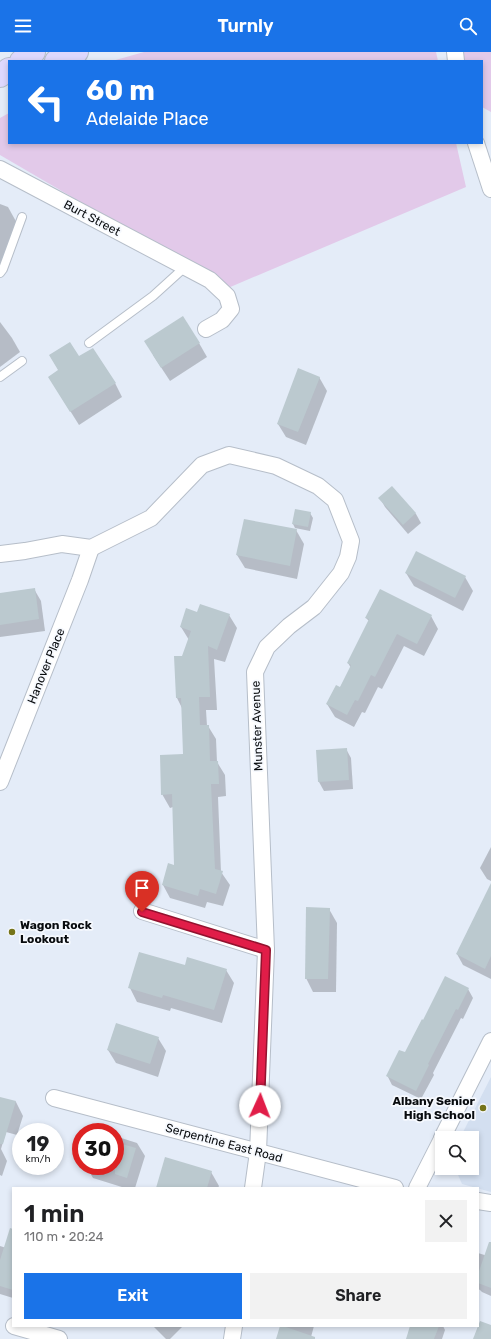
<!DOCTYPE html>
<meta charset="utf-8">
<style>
body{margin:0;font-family:Rubik,sans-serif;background:#f2f2f2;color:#202124;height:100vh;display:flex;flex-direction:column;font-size:15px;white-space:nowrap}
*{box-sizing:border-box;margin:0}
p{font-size:13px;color:#757577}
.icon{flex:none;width:22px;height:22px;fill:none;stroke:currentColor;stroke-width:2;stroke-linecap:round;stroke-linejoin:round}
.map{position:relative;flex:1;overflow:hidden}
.side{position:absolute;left:12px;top:1135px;width:467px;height:140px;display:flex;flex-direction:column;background:#fff;border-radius:0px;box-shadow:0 2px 6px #0003}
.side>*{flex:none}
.top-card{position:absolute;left:8px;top:8px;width:475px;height:84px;border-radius:0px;box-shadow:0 2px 6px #0003;background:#1a73e8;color:#fff;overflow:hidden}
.fabs{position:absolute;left:435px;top:1079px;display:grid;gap:8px}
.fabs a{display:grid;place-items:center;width:44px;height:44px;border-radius:0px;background:#fff;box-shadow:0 2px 6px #0003;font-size:20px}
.speed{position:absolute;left:12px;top:1071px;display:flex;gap:8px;font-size:20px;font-weight:700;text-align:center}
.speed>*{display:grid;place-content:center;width:52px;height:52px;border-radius:50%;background:#fff;box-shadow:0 2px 6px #0003;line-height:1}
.speed small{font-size:10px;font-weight:400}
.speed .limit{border:6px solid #d22;background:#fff;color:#111}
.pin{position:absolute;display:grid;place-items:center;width:34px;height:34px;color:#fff;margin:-41px -17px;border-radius:50% 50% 50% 0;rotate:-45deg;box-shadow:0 0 4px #0007}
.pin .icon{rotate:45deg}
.me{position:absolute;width:44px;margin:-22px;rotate:2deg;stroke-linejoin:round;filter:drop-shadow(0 0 3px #0008)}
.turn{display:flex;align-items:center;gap:14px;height:84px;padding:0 12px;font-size:18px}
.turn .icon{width:52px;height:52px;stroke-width:2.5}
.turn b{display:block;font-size:28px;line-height:34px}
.round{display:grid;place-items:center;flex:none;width:42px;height:42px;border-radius:0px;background:#f2f2f2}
.head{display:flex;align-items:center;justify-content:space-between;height:68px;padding:0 12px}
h1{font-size:24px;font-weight:600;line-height:30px}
.button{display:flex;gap:8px;margin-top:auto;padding:8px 12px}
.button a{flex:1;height:46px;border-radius:0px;background:#1a73e8;color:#fff;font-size:16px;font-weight:600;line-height:46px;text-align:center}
.button a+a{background:#f2f2f2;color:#202124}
header{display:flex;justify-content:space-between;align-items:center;height:52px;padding:0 12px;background:#1a73e8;color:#fff;font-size:18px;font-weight:600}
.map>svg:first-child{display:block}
.built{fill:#d3dff0}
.green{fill:#e2c9e9}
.shadow{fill:#0003}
.building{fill:#bbc9cf}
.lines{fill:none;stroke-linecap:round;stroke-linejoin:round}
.service-casing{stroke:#b6bec9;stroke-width:10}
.minor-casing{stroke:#b6bec9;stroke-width:18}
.secondary-casing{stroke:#b6bec9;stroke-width:24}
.service{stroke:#fff;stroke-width:8}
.minor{stroke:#fff;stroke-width:16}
.secondary{stroke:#ded8fd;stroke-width:22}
.route-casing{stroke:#92132f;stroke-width:10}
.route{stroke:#e11d48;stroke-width:7}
.poi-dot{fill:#757419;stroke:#f6f9fe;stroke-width:1.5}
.labels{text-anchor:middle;stroke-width:3.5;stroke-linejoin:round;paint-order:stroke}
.street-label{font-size:12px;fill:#090c0f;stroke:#f6f9fe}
.poi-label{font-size:12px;font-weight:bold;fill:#090c0f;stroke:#f6f9fe;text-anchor:start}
</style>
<header><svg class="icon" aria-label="menu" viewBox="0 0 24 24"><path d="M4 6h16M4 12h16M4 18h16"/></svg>Turnly<svg class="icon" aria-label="search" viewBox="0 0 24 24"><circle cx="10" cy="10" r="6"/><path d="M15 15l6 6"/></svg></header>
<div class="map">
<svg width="491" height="1287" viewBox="0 0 491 1287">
<rect width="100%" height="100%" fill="#e4ecf8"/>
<!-- built -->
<polygon class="built" points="491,1025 491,1140 462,1132 455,1116 472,1116 472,1086 460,1086"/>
<!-- green -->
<g class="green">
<polygon points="144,0 436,0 438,9 112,9"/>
<polygon points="462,0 491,0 491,60 482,55 482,9 463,9"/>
<polygon points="9,61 9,91 456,91 466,135 228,236 0,103 0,66"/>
</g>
<!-- shadow -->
<g class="shadow">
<polygon points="0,152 8,155 18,173 0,214"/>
<polygon points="0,270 12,286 20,300 0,315"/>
<polygon points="199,291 207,305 170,329 153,303"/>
<polygon points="79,306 115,331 122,345 79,373 49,325"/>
<polygon points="319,325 327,339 306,393 286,385 278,372"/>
<polygon points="392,436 416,462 421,471 408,482 385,455 380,446"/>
<polygon points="310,461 313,466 310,479 295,476 293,472"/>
<polygon points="296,478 304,492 297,527 245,516 237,503"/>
<polygon points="406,521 465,525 473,539 463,559 414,534"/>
<polygon points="34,537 41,549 45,579 0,585 0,542"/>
<polygon points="198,561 229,563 237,576 225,610 214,607 217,658 206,658 207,674 208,674 216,687 217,710 225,723 226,744 218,745 221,820 230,833 223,854 207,850 205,856 170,846 163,833 175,814 173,755 170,756 162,742 184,703 182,656 177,646 183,605 189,588 181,575"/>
<polygon points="431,564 438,577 424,604 404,594 382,637 378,635 365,661 362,660 354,675 335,665 327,652 340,636 351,616 348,611 369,569 366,566"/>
<polygon points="346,697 351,706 353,737 324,739 319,730 317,699"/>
<polygon points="491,795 491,829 487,827 480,816"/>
<polygon points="491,833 491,927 463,913 457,902"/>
<polygon points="329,857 337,871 336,940 313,940 306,926"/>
<polygon points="186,914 226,918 234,931 222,971 171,956 170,959 137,950 130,936"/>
<polygon points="468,937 473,946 463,967 461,966 433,1021 434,1023 421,1047 392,1033 387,1023"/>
<polygon points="158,986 166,999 158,1025 116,1011 108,998"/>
<polygon points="0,1046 16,1050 23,1064 17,1083 6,1080 1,1097 7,1109 2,1124 0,1123"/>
<polygon points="115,1084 137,1091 145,1104 135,1136 125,1136 93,1126 86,1114 115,1114"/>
<polygon points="211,1120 219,1134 218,1136 157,1136"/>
<polygon points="0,1194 13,1198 13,1246 0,1242"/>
<polygon points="478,1201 491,1205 491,1244 482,1240 480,1238 478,1237"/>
<polygon points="153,1274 183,1274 170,1287 166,1287"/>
<polygon points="281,1274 314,1274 311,1285 312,1287 277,1287"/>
<polygon points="409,1274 443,1274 445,1278 442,1287 407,1287 411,1275"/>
</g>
<!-- building -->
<g class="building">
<polygon points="183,264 200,291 161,316 144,289"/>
<polygon points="70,290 79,304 93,296 116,331 70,360 48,325 58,318 49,303"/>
<polygon points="298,316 320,325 298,380 277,372"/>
<polygon points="392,434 416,461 403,473 378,446"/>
<polygon points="295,457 311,460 308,475 292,472"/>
<polygon points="244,467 297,477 290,514 236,503"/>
<polygon points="416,499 466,524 455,546 405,521"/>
<polygon points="35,536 39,567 0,573 0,541"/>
<polygon points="380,537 432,563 417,592 397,582 375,625 371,623 358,649 355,648 347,663 326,652 336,633 340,635 351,613 347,611 369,567 365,566"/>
<polygon points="200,552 230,562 217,598 208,594 210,645 199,645 200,673 209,673 210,709 218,709 219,732 211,732 215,817 223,819 216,842 200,837 198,844 162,833 168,811 174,813 172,742 161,743 160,703 183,702 181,646 176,646 174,604 182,604 191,579 180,575 186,556 197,560"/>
<polygon points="347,696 349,728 318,730 316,698"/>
<polygon points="491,831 491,904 485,917 456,902"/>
<polygon points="306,855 330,856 328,927 305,927"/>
<polygon points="139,900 185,913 187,905 227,917 214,958 163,943 162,946 128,936"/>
<polygon points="445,924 469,936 458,958 456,957 428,1012 429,1013 416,1039 386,1024 399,998 405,1000 422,967 423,968"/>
<polygon points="116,971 159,985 150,1012 107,998"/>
<polygon points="0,1045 16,1049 3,1092 0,1092"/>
<polygon points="115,1090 136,1096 127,1126 115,1122"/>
<polygon points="165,1105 212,1119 207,1136 156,1136"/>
<polygon points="10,1176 13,1177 13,1238 0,1234 0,1208"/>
<polygon points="489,1190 491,1190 491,1236 478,1231 478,1222"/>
<polygon points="480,1269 491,1273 491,1287 473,1287"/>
<polygon points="280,1274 283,1274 315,1285 315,1287 276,1287"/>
<polygon points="410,1274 439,1274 434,1287 406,1287"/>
</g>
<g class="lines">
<!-- service casing -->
<g class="service-casing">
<g id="service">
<polyline points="0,221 3,217 22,165"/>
<polyline points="89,291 153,244 185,215"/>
<polyline points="0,325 22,309"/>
</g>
</g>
<!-- minor casing -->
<g class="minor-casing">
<g id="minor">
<polyline points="455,0 456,9"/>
<polyline points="476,91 491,137"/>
<polyline points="0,117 210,228 227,244 231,257 222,268 206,277"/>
<polyline points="0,502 25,499 62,492 91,496 151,466 202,413 229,403 276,414 318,434 335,448 351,489 348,505 341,521 314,555 289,574 267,595 255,620 266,898 258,1100 253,1136"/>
<polyline points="0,730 80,528 91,496"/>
<polyline points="142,859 266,898"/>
<polyline points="54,1046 395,1136"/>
<polyline points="442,1086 491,989"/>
<polyline points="417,1136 442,1087"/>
<polyline points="478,1149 491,1151"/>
<polyline points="14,1274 59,1287"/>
<polyline points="232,1287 234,1274"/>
</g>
</g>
<!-- secondary casing -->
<g class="secondary-casing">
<g id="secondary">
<polyline points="21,9 34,0"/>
<polyline points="56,9 77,0"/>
<polyline points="0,24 9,17"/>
</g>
</g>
<!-- service -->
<use href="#service" class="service"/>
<!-- minor -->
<use href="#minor" class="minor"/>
<!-- secondary -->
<use href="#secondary" class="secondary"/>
</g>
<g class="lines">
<!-- route casing -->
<g class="route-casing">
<polyline id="route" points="142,860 266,898 260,1054"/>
</g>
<!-- route -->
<use href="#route" class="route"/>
</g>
<!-- markers -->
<g class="poi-dot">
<circle cx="12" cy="880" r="4"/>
<circle cx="483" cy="1056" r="4"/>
</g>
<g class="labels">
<!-- street labels -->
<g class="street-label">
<text transform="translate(92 166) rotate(28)" y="4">Burt Street</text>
<text transform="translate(46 614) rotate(-68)" y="4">Hanover Place</text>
<text transform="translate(257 674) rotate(-92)" y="4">Munster Avenue</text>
<text transform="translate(224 1091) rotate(15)" y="4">Serpentine East Road</text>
</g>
<!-- poi labels -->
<g class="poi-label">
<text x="20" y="877">Wagon Rock<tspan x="20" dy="14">Lookout</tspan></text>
<text x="475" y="1053" text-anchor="end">Albany Senior<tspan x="475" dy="14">High School</tspan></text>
</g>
</g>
</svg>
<div class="fabs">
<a><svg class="icon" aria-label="search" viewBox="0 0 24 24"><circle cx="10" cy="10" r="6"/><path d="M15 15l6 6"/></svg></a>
</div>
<div class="speed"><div>19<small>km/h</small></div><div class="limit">30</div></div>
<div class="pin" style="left:142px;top:860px;background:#d93025"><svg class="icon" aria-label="arrive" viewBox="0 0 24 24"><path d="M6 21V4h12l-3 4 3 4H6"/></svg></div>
<svg class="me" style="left:260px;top:1054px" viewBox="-20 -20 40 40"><circle r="19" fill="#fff"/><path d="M0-13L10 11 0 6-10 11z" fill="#e11d48"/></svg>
<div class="top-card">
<div class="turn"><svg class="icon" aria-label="left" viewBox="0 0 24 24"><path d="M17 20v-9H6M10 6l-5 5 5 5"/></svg><div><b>60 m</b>Adelaide Place</div></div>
</div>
<section class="side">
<div class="head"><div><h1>1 min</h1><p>110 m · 20:24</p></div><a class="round"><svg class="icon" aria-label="close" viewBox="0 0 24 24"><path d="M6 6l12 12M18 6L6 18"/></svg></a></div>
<div class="button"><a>Exit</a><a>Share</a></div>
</section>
</div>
